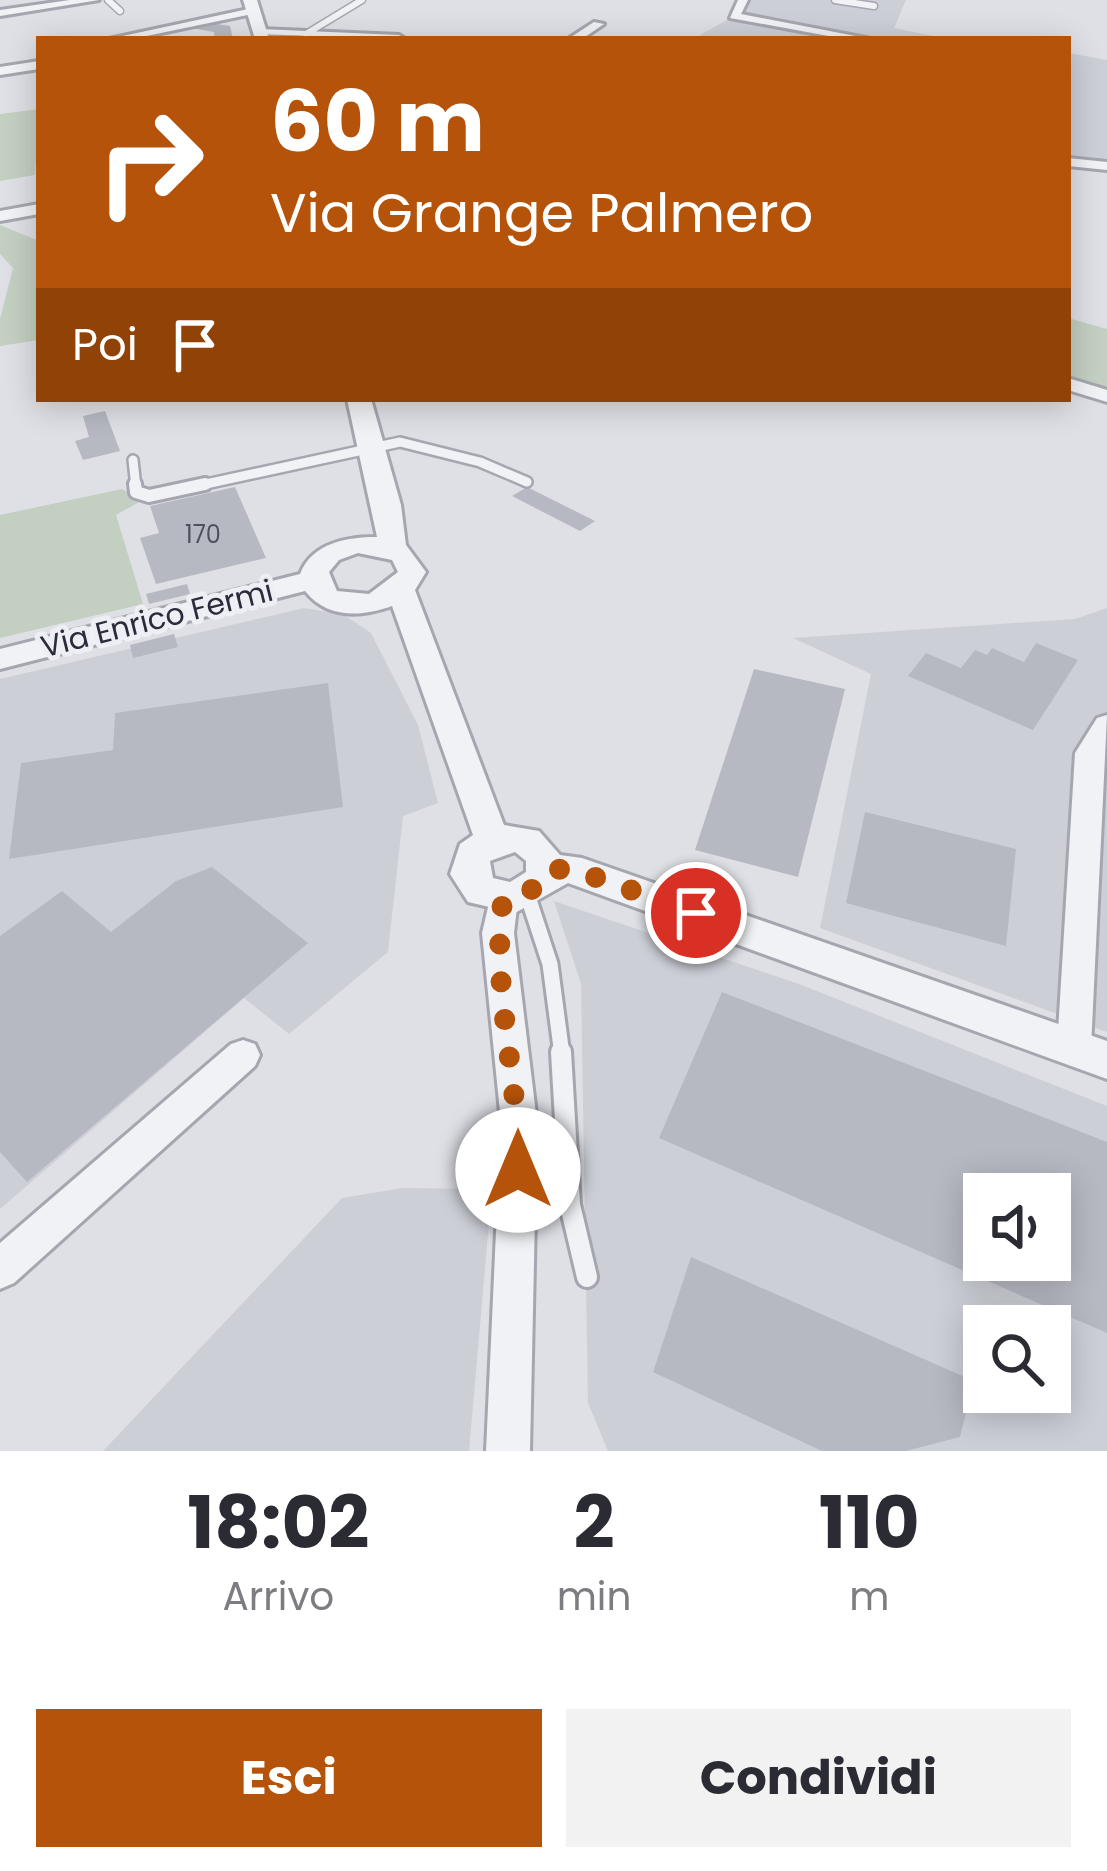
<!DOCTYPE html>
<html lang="it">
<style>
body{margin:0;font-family:Poppins,sans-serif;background:#f2f2f3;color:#2b2b33;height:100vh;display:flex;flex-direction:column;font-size:45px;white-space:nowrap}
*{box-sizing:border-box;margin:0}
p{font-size:39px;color:#7c7c81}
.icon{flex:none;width:66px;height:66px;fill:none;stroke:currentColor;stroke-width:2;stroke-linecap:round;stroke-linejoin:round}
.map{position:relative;height:1451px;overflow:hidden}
.side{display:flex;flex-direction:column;background:#fff;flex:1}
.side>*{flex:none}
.top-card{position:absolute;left:36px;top:36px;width:1035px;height:366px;border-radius:0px;box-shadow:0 6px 30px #0003;background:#b45309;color:#fff;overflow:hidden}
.controls{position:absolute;left:963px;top:1173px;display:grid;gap:24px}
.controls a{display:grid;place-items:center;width:108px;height:108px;border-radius:0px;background:#fff;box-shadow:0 6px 30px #0003;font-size:60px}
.pin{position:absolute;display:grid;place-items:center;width:102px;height:102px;color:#fff;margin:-51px;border:6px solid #fff;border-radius:50%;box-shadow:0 3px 12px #0007}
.me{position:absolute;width:132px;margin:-66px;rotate:0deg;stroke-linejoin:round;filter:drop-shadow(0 0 9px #0008)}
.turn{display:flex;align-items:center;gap:42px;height:252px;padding:0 36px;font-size:54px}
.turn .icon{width:156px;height:156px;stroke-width:2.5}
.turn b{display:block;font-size:84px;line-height:102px}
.then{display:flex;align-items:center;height:114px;padding:0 36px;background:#0003;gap:24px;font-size:45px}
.eta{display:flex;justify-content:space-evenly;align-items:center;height:204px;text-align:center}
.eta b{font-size:72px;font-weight:700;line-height:84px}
.action{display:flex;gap:24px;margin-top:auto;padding:24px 36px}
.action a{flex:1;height:138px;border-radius:0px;background:#b45309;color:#fff;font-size:48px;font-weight:700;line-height:138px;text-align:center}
.action a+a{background:#f2f2f3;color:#2b2b33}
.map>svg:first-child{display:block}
.built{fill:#cdcfd7;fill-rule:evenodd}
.green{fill:#c2cfc1}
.building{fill:#b7b9c2;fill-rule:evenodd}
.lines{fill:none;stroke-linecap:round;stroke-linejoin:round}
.service-far4-casing{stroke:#a5a6af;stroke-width:9}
.service-far3-casing{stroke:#a5a6af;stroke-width:14}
.service-far2-casing{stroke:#a5a6af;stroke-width:18}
.service-far1-casing{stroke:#a5a6af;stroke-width:21}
.service-casing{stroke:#a5a6af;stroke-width:26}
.minor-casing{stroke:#a5a6af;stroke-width:6}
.tertiary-casing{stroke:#a5a6af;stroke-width:6}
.service-far4{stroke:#f1f2f5;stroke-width:6}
.service-far3{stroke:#f1f2f5;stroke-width:9}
.service-far2{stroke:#f1f2f5;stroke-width:12}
.service-far1{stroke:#f1f2f5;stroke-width:15}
.service{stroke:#f1f2f5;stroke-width:20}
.minor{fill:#f1f2f5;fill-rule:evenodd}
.tertiary{fill:#f1f2f5;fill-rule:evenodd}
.route{stroke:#b45309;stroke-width:21;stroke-dasharray:0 37.8}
.labels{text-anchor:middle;stroke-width:10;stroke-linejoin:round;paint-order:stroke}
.number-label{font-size:24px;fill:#4d4f5d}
.street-label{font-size:30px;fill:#2a2c3b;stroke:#eeeff4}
</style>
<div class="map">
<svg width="1107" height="1451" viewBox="0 0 1107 1451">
<rect width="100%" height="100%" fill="#dfe0e6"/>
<!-- built -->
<g class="built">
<polygon points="743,0 906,0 894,28 948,39 693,39 734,16"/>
<polygon points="1068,53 1107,60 1107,164 1068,160"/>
<polygon points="304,608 344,615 371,633 418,725 438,803 403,816 388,952 289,1034 244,998 0,1209 0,679"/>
<polygon points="1107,608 1107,1032 820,928 871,674 793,638 1075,619"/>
<path d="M554 901 799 984 1107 1106V1451H608L588 1403 581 984ZM984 1194H1050V1260H984ZM984 1326H1050V1392H984Z"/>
<polygon points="403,1188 492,1189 469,1451 103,1451 342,1198"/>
</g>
<!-- green -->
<g class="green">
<polygon points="39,109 35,175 0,181 0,114"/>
<polygon points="0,225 39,241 39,340 0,346 0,319 13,268 0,254"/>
<polygon points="1068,318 1107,329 1107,396 1068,384"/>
<polygon points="122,489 141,501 116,515 143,604 0,638 0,515"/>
</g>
<!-- building -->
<g class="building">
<polygon points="211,23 230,26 233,39 215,39 214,32 190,28"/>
<polygon points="105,411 120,451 83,460 75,441 89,437 83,416"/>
<polygon points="235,487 266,558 156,584 140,538 159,533 150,506"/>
<polygon points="527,487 595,521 580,531 512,496"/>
<polygon points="187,584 190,594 149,604 146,594"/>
<polygon points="174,634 178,647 133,658 130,645"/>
<polygon points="1036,643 1078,660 1033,730 908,676 926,653 961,668 975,650 987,655 992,648 1024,662"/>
<polygon points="754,669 845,689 798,877 695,850"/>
<polygon points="328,683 343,807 9,859 21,763 113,750 115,713"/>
<polygon points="865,812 1016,849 1006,946 846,903"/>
<polygon points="212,867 308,943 27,1182 0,1152 0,936 62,891 111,932 176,881"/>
<path d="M722 992 1107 1142V1333L659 1138ZM984 1194H1050V1260H984Z"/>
<polygon points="691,1257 974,1381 960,1437 906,1451 822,1451 653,1372"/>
</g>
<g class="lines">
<!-- service-far4 casing -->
<g class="service-far4-casing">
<g id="service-far4">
<polyline points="108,0 120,11"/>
<polyline points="835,0 874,6"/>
<polyline points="306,34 362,0"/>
</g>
</g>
<!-- service-far3 casing -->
<g class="service-far3-casing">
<g id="service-far3">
<polyline points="133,460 136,487"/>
<polyline points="192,487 400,442 480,462 527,482"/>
</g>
</g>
<!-- service-far2 casing -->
<g class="service-far2-casing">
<polyline id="service-far2" points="135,484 136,492 149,496 205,484"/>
</g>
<!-- service-far1 casing -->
<g class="service-far1-casing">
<polyline id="service-far1" points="527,894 550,964 562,1055"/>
</g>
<!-- service casing -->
<g class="service-casing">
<polyline id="service" points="561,1052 570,1205 587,1277"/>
</g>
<!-- minor casing -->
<g class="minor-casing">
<g id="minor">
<polygon points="70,0 99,0 0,16 0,10"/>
<polygon points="738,0 748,0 741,14 871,39 845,39 730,18"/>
<polygon points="253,8 257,13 132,39 109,39"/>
<polygon points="594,22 604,24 582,39 568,39"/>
<polygon points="260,29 399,35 405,39 256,34"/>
<polygon points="39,61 39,69 0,75 0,67"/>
<polygon points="1068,158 1107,162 1107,170 1068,166"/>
<polygon points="39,204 39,214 0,221 0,211"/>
<polygon points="1068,378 1107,390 1107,402 1068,390"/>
<polygon points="1107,715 1091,1048 1086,1059 1074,1063 1062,1059 1057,1048 1075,753 1097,718"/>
<polygon points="503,887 514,890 518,899 514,933 537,1122 530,1451 486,1451 501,1122 482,933 492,890"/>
<polygon points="243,1040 255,1044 260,1055 255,1066 14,1283 0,1289 0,1243 231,1044"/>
</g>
</g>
<!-- tertiary casing -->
<g class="tertiary-casing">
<g id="tertiary">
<polygon points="243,0 257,0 269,39 255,39"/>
<path d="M347 399H371L401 505 406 545 426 572 415 590 504 825 539 831 560 855 582 858 1107 1041V1079L568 883 515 913 468 902 450 874 460 844 473 835 392 606C361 617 327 619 305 591L0 669V649L300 574C312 543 346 537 377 537ZM358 553 392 560 398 572 369 594 337 591 329 572 339 560ZM515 852 526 861V872L510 882 493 878 490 861Z"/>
</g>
</g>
<!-- service-far4 -->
<use href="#service-far4" class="service-far4"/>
<!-- service-far3 -->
<use href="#service-far3" class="service-far3"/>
<!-- service-far2 -->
<use href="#service-far2" class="service-far2"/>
<!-- service-far1 -->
<use href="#service-far1" class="service-far1"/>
<!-- service -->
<use href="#service" class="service"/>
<!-- minor -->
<use href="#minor" class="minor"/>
<!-- tertiary -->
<use href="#tertiary" class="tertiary"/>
</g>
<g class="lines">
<!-- route -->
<path class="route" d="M518 1170C520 1080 490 987 503 899L536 888 546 871 569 868 696 913"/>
</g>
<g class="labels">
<!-- number labels -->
<g class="number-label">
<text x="203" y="543">170</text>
</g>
<!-- street labels -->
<g class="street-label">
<text transform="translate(157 619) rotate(-14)" y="10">Via Enrico Fermi</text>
</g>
</g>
</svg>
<div class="controls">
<a><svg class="icon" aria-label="sound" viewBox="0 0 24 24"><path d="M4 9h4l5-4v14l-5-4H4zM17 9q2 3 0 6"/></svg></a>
<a><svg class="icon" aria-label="search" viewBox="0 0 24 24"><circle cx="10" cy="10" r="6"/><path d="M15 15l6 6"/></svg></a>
</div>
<div class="pin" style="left:696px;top:913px;background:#d93025"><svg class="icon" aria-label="arrive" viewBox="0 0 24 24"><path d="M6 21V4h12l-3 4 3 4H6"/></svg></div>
<svg class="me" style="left:518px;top:1170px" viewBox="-20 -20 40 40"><circle r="19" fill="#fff"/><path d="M0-13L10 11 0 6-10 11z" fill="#b45309"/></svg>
<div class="top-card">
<div class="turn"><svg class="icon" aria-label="right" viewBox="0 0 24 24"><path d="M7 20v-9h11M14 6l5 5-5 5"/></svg><div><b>60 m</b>Via Grange Palmero</div></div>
<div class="then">Poi<svg class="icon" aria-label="arrive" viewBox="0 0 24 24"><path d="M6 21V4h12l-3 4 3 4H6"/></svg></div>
</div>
</div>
<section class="side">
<div class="eta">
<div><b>18:02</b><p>Arrivo</p></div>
<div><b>2</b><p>min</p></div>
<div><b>110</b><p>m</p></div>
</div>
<div class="action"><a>Esci</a><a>Condividi</a></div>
</section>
